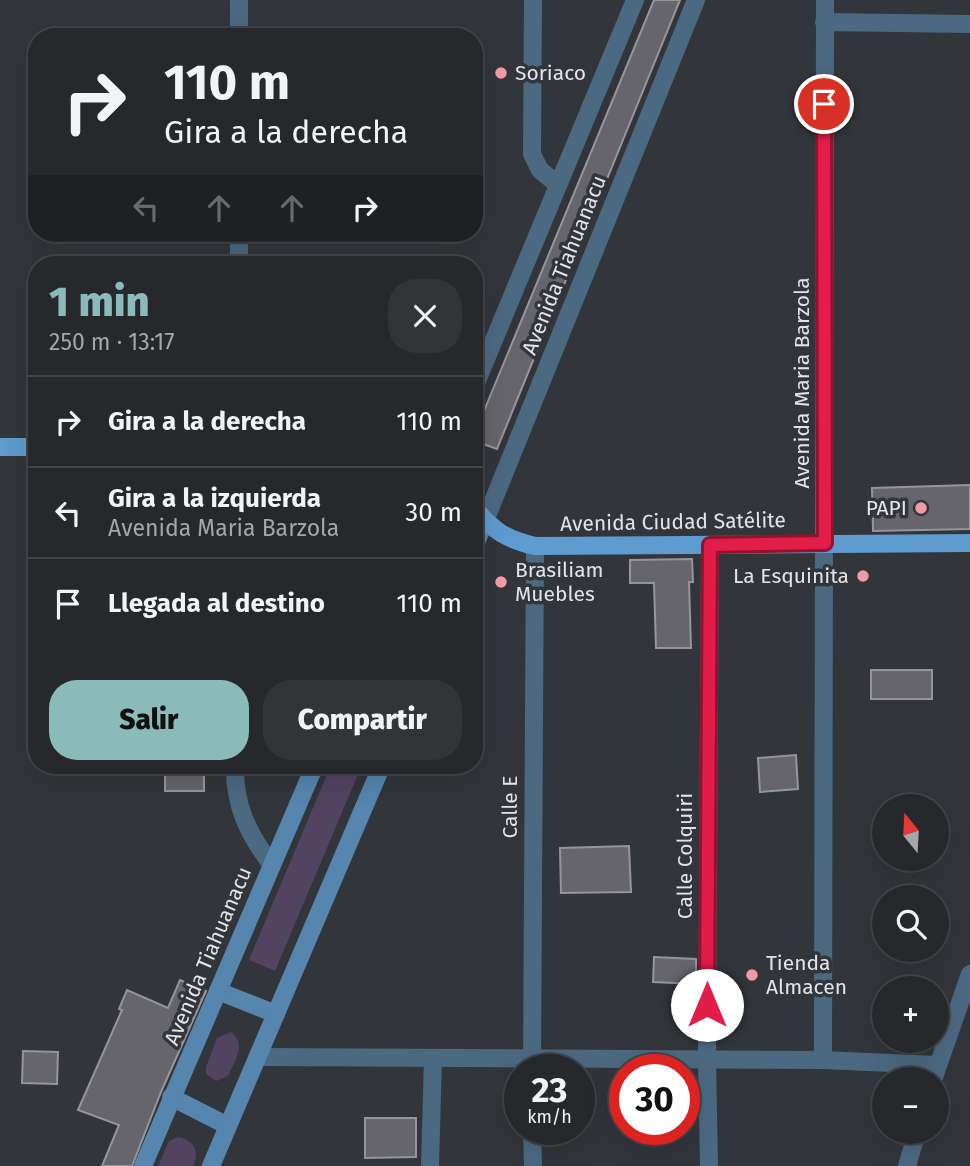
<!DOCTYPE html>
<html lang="es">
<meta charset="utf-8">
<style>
body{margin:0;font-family:"Fira Sans",sans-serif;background:#323438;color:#f1f3f6;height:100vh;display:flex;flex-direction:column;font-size:26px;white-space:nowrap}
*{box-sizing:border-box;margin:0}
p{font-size:23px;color:#a4a6a9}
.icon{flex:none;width:38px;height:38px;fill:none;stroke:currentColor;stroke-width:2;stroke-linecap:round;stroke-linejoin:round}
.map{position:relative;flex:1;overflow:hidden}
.panel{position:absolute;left:28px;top:256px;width:455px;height:518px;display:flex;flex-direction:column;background:#26282c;border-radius:28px;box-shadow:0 7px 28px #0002,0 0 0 2px #424448}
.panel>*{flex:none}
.guide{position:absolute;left:28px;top:28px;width:455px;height:214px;border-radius:28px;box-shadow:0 7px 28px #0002,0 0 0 2px #424448;background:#26282c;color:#f1f3f6;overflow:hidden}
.needle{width:46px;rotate:342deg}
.fabs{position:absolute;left:872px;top:794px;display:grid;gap:14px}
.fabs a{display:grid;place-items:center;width:77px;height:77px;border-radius:50%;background:#26282c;box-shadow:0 7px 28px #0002,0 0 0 2px #424448;font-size:35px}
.speed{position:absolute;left:504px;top:1054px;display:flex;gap:14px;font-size:35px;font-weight:700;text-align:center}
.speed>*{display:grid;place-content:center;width:91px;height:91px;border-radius:50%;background:#26282c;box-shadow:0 7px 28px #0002,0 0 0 2px #424448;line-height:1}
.speed small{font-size:18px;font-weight:400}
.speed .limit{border:10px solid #d22;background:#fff;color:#111}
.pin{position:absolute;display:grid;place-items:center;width:60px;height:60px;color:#fff;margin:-30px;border:4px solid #fff;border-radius:50%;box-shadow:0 2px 7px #0007}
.me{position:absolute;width:77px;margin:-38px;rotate:0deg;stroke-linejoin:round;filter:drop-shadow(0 0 5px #0008)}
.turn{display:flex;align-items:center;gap:24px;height:147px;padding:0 21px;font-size:32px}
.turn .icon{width:91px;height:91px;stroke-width:2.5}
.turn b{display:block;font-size:49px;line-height:60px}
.lanes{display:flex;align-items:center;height:66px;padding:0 21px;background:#0003;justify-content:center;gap:35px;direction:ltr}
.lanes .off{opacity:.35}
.round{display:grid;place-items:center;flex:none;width:74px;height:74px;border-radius:28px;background:#323438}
.overview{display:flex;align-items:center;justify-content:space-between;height:119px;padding:0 21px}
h1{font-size:42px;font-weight:800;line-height:52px;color:#8bbbb9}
.primary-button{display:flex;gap:14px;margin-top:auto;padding:14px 21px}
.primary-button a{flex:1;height:80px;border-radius:28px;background:#8bbbb9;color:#111;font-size:28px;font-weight:800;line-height:80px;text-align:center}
.primary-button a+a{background:#323438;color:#f1f3f6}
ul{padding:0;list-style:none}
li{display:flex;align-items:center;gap:21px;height:91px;padding:0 21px;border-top:2px solid #424448}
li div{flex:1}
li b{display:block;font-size:26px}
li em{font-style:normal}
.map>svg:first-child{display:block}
.green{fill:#524361}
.building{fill:#65656b;stroke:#96959c;stroke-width:2}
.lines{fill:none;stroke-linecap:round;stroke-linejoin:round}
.minor{stroke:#4c6982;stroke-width:18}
.secondary{stroke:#5685ad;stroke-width:18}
.primary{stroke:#5e9bce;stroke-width:18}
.route-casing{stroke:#92132f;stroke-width:18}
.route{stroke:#e11d48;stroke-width:12}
.poi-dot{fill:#f39aa9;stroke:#32353a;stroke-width:2.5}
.labels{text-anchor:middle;stroke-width:7;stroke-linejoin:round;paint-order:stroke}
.poi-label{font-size:21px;fill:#e2e4e7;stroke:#32353a;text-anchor:start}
.street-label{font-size:21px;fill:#e2e4e7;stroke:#32353a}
</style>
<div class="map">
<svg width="970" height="1166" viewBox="0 0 970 1166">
<rect width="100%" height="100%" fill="#32353a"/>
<!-- green -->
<g class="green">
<polygon points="331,765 362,765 275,971 249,960"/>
<path d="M231 1032C247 1044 235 1061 228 1076L216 1081 206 1074V1067L217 1038Z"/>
<path d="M178 1137C194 1140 200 1151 193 1166H158L169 1141Z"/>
</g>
<!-- building -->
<g class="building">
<polygon points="654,0 680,0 497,449 474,441 474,435"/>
<polygon points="970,485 970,529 873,531 872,488"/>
<polygon points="692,559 693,582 689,582 691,648 656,648 654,583 630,583 630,560"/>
<rect x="871" y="670" width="61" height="29"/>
<polygon points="796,755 798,789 760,792 758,758"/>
<rect x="165" y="765" width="39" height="26"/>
<polygon points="629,846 631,892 561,893 560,848"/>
<polygon points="654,957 696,959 696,984 653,982"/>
<polygon points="180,980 206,991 161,1092 132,1166 102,1166 119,1125 78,1110 122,1010 119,1009 127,990 168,1008"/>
<polygon points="23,1051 58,1052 57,1084 22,1083"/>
<polygon points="365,1118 416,1118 416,1157 365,1158"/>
</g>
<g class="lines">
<!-- minor -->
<g class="minor">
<polyline points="239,0 239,37"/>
<polyline points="533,0 532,154 540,170 557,184"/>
<polyline points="824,22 970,24"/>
<polyline points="239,233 239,264"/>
<polyline points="474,388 635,0"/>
<polyline points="485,521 696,0"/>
<path d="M235 765C234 805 248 834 272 865"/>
<polyline points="258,1057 823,1060 937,1065"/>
<polyline points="823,1060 825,0"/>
<polyline points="532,1067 535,546"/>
<polyline points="933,1080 970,974"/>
<polyline points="532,1129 533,1166"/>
<polyline points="430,1166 433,1058"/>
<polyline points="709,1166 707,1059 710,545"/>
<polyline points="907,1166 917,1132"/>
</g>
<!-- secondary -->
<g class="secondary">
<polyline points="474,547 485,521"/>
<polyline points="218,991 276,1014"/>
<polyline points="171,1097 228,1126"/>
<polyline points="143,1166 315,765"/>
<polyline points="211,1166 382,765"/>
</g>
<!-- primary -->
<g class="primary">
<polyline points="0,447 37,447"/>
<path d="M474 508C494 531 505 539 535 546L970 543"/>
</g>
</g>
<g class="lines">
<!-- route casing -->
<g class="route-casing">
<polyline id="route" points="707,1005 710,545 825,543 824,104"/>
</g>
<!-- route -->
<use href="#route" class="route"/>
</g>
<!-- markers -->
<g class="poi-dot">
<circle cx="501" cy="73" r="7"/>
<circle cx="921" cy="508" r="7"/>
<circle cx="863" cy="576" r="7"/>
<circle cx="501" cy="582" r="7"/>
<circle cx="752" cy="975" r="7"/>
</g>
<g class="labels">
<!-- poi labels -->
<g class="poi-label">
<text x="515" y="80">Soriaco</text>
<text x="907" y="515" text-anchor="end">PAPI</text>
<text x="515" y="577">Brasiliam<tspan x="515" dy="24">Muebles</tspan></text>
<text x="849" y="583" text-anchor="end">La Esquinita</text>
<text x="766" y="970">Tienda<tspan x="766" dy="24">Almacen</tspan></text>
</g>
<!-- street labels -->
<g class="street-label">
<text transform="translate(564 265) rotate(-68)" y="7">Avenida Tiahuanacu</text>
<text transform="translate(802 383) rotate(-90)" y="7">Avenida Maria Barzola</text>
<text transform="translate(673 522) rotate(-1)" y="7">Avenida Ciudad Satélite</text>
<text transform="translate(510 807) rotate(-90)" y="7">Calle E</text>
<text transform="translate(685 856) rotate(-90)" y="7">Calle Colquiri</text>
<text transform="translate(208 956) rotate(-67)" y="7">Avenida Tiahuanacu</text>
</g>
</g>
</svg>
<div class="fabs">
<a><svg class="needle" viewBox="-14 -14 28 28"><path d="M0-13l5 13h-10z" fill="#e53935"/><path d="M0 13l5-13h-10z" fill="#a4a6a9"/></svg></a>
<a><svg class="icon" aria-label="search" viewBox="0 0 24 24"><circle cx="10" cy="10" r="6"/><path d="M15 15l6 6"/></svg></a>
<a>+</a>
<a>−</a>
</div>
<div class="speed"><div>23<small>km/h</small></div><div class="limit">30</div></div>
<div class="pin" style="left:824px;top:104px;background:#d93025"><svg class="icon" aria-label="arrive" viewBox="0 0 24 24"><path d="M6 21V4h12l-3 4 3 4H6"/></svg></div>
<svg class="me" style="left:707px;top:1005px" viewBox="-20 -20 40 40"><circle r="19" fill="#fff"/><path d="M0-13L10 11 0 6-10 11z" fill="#e11d48"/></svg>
<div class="guide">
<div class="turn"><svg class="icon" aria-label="right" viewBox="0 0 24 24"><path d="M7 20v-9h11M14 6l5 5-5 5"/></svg><div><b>110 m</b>Gira a la derecha</div></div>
<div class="lanes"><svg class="icon off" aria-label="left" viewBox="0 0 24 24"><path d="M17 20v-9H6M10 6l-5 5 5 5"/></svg><svg class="icon off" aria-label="ahead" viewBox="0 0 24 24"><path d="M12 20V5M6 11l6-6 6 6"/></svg><svg class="icon off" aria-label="ahead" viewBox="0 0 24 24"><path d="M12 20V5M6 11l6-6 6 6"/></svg><svg class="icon" aria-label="right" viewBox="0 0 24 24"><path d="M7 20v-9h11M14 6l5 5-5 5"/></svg></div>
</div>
<section class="panel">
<div class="overview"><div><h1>1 min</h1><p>250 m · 13:17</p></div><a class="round"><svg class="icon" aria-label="close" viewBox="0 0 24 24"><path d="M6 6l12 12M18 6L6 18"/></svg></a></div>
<ul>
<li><svg class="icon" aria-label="right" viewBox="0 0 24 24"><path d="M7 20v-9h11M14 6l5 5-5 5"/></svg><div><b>Gira a la derecha</b></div><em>110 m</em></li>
<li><svg class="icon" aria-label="left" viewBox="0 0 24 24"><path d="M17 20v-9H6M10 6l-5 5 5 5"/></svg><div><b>Gira a la izquierda</b><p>Avenida Maria Barzola</p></div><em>30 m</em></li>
<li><svg class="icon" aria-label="arrive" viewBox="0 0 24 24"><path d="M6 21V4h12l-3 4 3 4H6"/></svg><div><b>Llegada al destino</b></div><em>110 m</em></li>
</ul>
<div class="primary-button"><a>Salir</a><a>Compartir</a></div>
</section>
</div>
